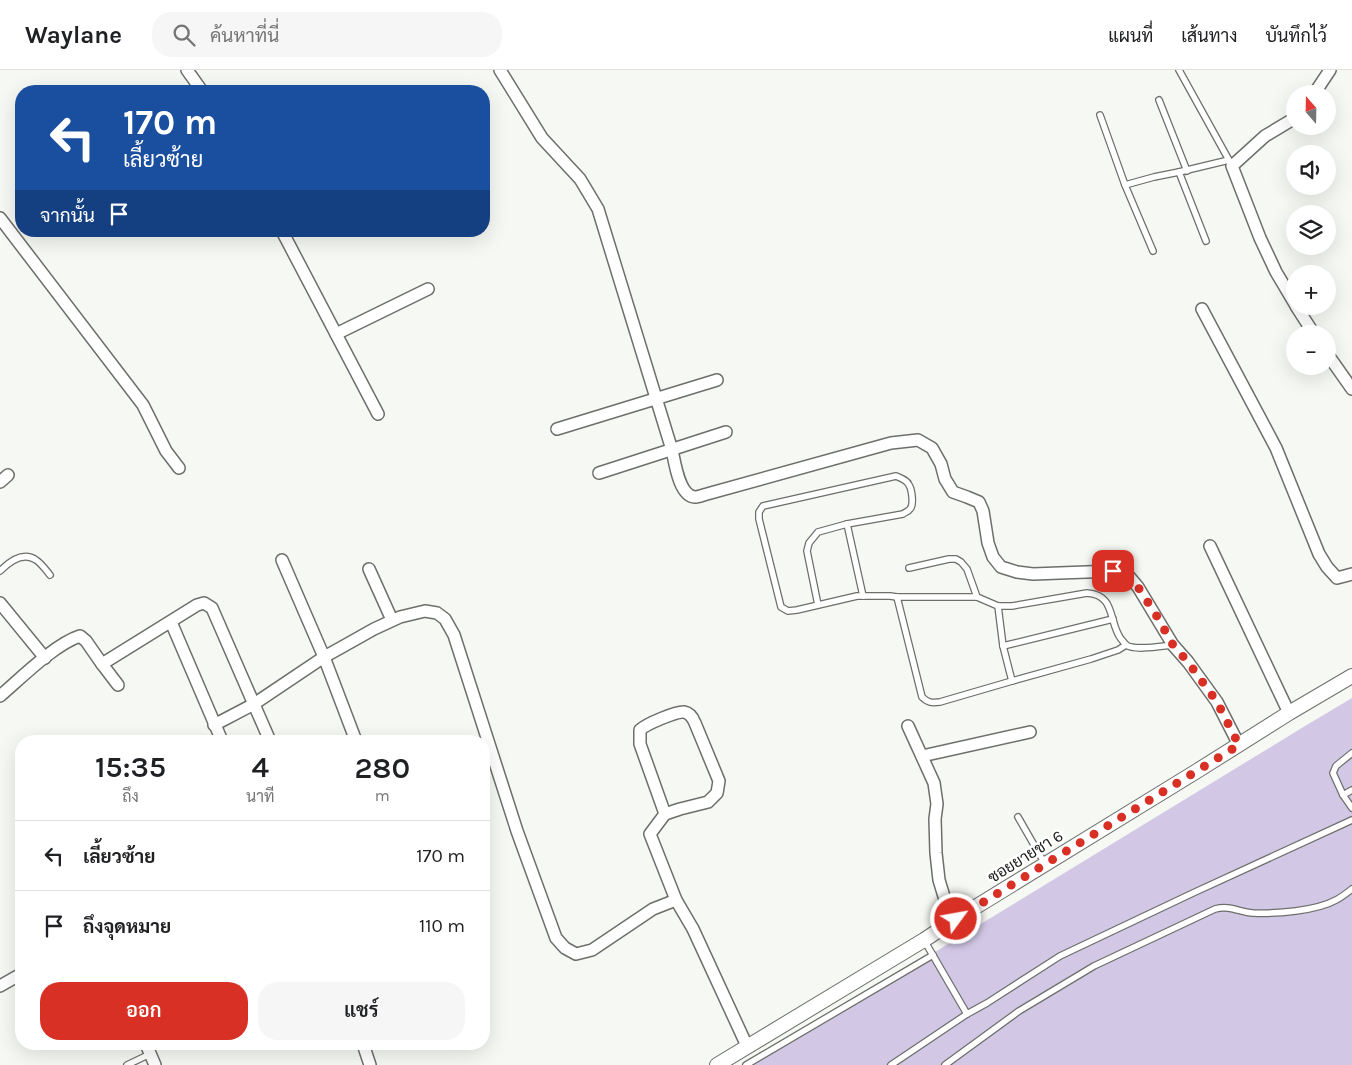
<!DOCTYPE html>
<html lang="th">
<meta charset="utf-8">
<style>
body{margin:0;font-family:Karla,Sarabun,sans-serif;background:#f6f6f6;color:#202124;height:100vh;display:flex;flex-direction:column;font-size:19px;white-space:nowrap}
*{box-sizing:border-box;margin:0}
p{font-size:16px;color:#757577}
.icon{flex:none;width:28px;height:28px;fill:none;stroke:currentColor;stroke-width:2;stroke-linecap:round;stroke-linejoin:round}
.map{position:relative;flex:1;overflow:hidden}
.details{position:absolute;left:15px;top:665px;width:475px;height:315px;display:flex;flex-direction:column;background:#fff;border-radius:20px;box-shadow:0 5px 20px #0002}
.details>*{flex:none}
.hud{position:absolute;left:15px;top:15px;width:475px;height:152px;border-radius:20px;box-shadow:0 5px 20px #0002;background:#1a4fa0;color:#fff;overflow:hidden}
.needle{width:32px;rotate:340deg}
.fabs{position:absolute;left:1286px;top:15px;display:grid;gap:10px}
.fabs a{display:grid;place-items:center;width:50px;height:50px;border-radius:50%;background:#fff;box-shadow:0 5px 20px #0002;font-size:25px}
.pin{position:absolute;display:grid;place-items:center;width:42px;height:42px;color:#fff;margin:-21px;border-radius:10px;box-shadow:0 2px 8px #0006}
.me{position:absolute;width:55px;margin:-28px;rotate:58deg;stroke-linejoin:round;filter:drop-shadow(0 0 4px #0008)}
.turn{display:flex;align-items:center;gap:18px;height:105px;padding:0 25px;font-size:22px}
.turn .icon{width:65px;height:65px;stroke-width:2.5}
.turn b{display:block;font-size:35px;line-height:42px}
.then{display:flex;align-items:center;height:48px;padding:0 25px;background:#0003;gap:10px;font-size:19px}
.eta{display:flex;justify-content:space-evenly;align-items:center;height:85px;text-align:center}
.eta b{font-size:30px;font-weight:600;line-height:35px}
.action{display:flex;gap:10px;margin-top:auto;padding:10px 25px}
.action a{flex:1;height:58px;border-radius:20px;background:#d93025;color:#fff;font-size:20px;font-weight:600;line-height:58px;text-align:center}
.action a+a{background:#f6f6f6;color:#202124}
ul{padding:0;list-style:none}
li{display:flex;align-items:center;gap:15px;height:70px;padding:0 25px;border-top:1px solid #e0e0e0}
li div{flex:1}
li b{display:block;font-size:19px}
li em{font-style:normal}
header{display:flex;align-items:center;gap:30px;box-sizing:border-box;height:70px;padding:0 25px;background:#fff;border-bottom:1px solid #e0e0e0}
header strong{font-size:24px}
nav{display:flex;gap:28px;margin-inline-start:auto;font-size:18px}
.search{width:350px;height:45px;background:#f6f6f6;display:flex;align-items:center;gap:12px;box-sizing:border-box;padding:0 18px;border-radius:20px;color:#757577;font-size:19px}
.map>svg:first-child{display:block}
.green{fill:#d2c8e6}
.lines{fill:none;stroke-linecap:round;stroke-linejoin:round}
.service-casing{stroke:#6d6f6b;stroke-width:8}
.minor-casing{stroke:#6d6f6b;stroke-width:14}
.tertiary-casing{stroke:#6d6f6b;stroke-width:16}
.service{stroke:#fff;stroke-width:5.5}
.minor{stroke:#fff;stroke-width:11}
.tertiary{stroke:#fff;stroke-width:14}
.route{stroke:#d93025;stroke-width:9;stroke-dasharray:0 16.2}
.labels{text-anchor:middle;stroke-width:5;stroke-linejoin:round;paint-order:stroke}
.street-label{font-size:16px;fill:#1b1b1a;stroke:#fff}
</style>
<header>
<strong>Waylane</strong>
<div class="search"><svg class="icon" aria-label="search" viewBox="0 0 24 24"><circle cx="10" cy="10" r="6"/><path d="M15 15l6 6"/></svg>ค้นหาที่นี่</div>
<nav><a>แผนที่</a><a>เส้นทาง</a><a>บันทึกไว้</a></nav>
</header>
<div class="map">
<svg width="1352" height="995" viewBox="0 0 1352 995">
<rect width="100%" height="100%" fill="#f6f8f3"/>
<!-- green -->
<polygon class="green" points="1352,628 1352,995 750,995 1305,656"/>
<g class="lines">
<!-- service casing -->
<g class="service-casing">
<g id="service">
<polyline points="1179,0 1230,92"/>
<polyline points="1159,30 1187,101"/>
<polyline points="1100,45 1125,115"/>
<polyline points="1206,171 1179,102 1229,90"/>
<polyline points="1153,181 1125,115 1154,107 1179,102"/>
<polyline points="847,454 863,526"/>
<polyline points="909,498 949,489 956,489 961,492 967,499 977,527"/>
<path d="M0 501C9 492 23 481 36 490 41 493 46 500 50 505"/>
<path d="M897 527 922 627C928 633 932 633 940 632L1012 611"/>
<path d="M818 535 807 481 809 473 818 462 847 454 903 444C905 442 908 442 910 439 914 435 912 420 909 415 907 410 901 408 896 406L763 436 759 442V449L781 537 788 541 797 540 857 526H890L897 527H977L998 536H1012L1087 523C1116 525 1108 551 1121 569 1123 571 1124 573 1126 575 1135 581 1162 576 1173 575"/>
<polyline points="998,536 1003,576 1012,611 1091,589 1118,580 1126,575"/>
<polyline points="1003,576 1113,549"/>
<polyline points="1352,683 1336,696 1333,703 1343,725 1352,738"/>
<polyline points="1343,725 1352,720"/>
<polyline points="1018,747 1045,794"/>
<polyline points="924,870 967,944"/>
<polyline points="127,995 150,984"/>
<polyline points="746,995 933,885"/>
<polyline points="891,995 967,944 987,933 1060,886 1193,823 1352,750"/>
<path d="M945 995 1019 941 1094 896 1215 839C1230 835 1239 842 1253 843 1276 844 1316 841 1336 830 1342 827 1347 823 1352 819"/>
</g>
</g>
<!-- minor casing -->
<g class="minor-casing">
<g id="minor">
<polyline points="187,0 202,21"/>
<path d="M500 0 542 68 580 109 598 139 672 380C675 393 679 426 695 427 698 427 703 425 707 424L891 373 918 370 932 378 941 394 945 409 953 422 967 427 979 432 983 441 988 473 993 487 1001 497 1017 502 1033 504 1113 501 1127 504 1138 517 1173 575 1188 592 1217 632 1239 675"/>
<polyline points="1314,24 1330,0"/>
<polyline points="1295,48 1265,66 1232,96 1260,168 1276,202 1295,234"/>
<polyline points="0,148 143,335 166,381 179,398"/>
<polyline points="282,161 378,344"/>
<polyline points="1296,236 1314,264"/>
<polyline points="1202,239 1276,378 1319,484 1327,497 1337,508 1352,504"/>
<polyline points="336,264 428,219"/>
<polyline points="1328,285 1352,319"/>
<polyline points="557,359 717,310"/>
<polyline points="599,403 726,362"/>
<polyline points="0,412 8,405"/>
<polyline points="1210,476 1289,643"/>
<polyline points="282,490 324,587 356,671"/>
<polyline points="369,499 392,550"/>
<polyline points="0,533 45,588"/>
<polyline points="171,552 222,671"/>
<polyline points="102,594 118,615"/>
<path d="M0 626C21 608 55 574 80 566L86 571 102 594 197 535 204 533 212 538 270 671"/>
<polyline points="214,655 254,634 324,587 342,577 374,559 400,547 425,541 437,543 445,549 454,565 517,761 556,868 565,878 576,884 592,880 653,839 676,830 693,859 747,976"/>
<polyline points="908,656 934,713 937,734 935,749 936,783 939,810 946,833 956,849"/>
<polyline points="922,686 1030,662"/>
<path d="M665 744 640 674V660C646 654 677 641 684 642 690 643 693 648 695 653L719 711 717 723 708 732 680 739 665 744 650 764 676 830"/>
<polyline points="0,916 21,904"/>
<polyline points="146,974 155,995"/>
<polyline points="363,974 370,995"/>
</g>
</g>
<!-- tertiary casing -->
<g class="tertiary-casing">
<polyline id="tertiary" points="717,995 924,870 956,849 1197,701 1289,643 1352,606"/>
</g>
<!-- service -->
<use href="#service" class="service"/>
<!-- minor -->
<use href="#minor" class="minor"/>
<!-- tertiary -->
<use href="#tertiary" class="tertiary"/>
</g>
<g class="lines">
<!-- route -->
<polyline class="route" points="956,849 1239,675 1217,632 1188,592 1173,575 1158,548 1138,517 1127,504 1113,501"/>
</g>
<g class="labels">
<!-- street labels -->
<g class="street-label">
<text transform="translate(1025 786) rotate(-32)" y="6">ซอยยายชา 6</text>
</g>
</g>
</svg>
<div class="fabs">
<a><svg class="needle" viewBox="-14 -14 28 28"><path d="M0-13l5 13h-10z" fill="#e53935"/><path d="M0 13l5-13h-10z" fill="#757577"/></svg></a>
<a><svg class="icon" aria-label="sound" viewBox="0 0 24 24"><path d="M4 9h4l5-4v14l-5-4H4zM17 9q2 3 0 6"/></svg></a>
<a><svg class="icon" aria-label="layers" viewBox="0 0 24 24"><path d="M12 4l9 5-9 5-9-5zM3 14l9 5 9-5"/></svg></a>
<a>+</a>
<a>−</a>
</div>
<div class="pin" style="left:1113px;top:501px;background:#d93025"><svg class="icon" aria-label="arrive" viewBox="0 0 24 24"><path d="M6 21V4h12l-3 4 3 4H6"/></svg></div>
<svg class="me" style="left:956px;top:849px" viewBox="-20 -20 40 40"><circle r="17" fill="#d93025" stroke="#fff" stroke-width="3"/><path d="M0-11L8 9 0 5-8 9z" fill="#fff"/></svg>
<div class="hud">
<div class="turn"><svg class="icon" aria-label="left" viewBox="0 0 24 24"><path d="M17 20v-9H6M10 6l-5 5 5 5"/></svg><div><b>170 m</b>เลี้ยวซ้าย</div></div>
<div class="then">จากนั้น<svg class="icon" aria-label="arrive" viewBox="0 0 24 24"><path d="M6 21V4h12l-3 4 3 4H6"/></svg></div>
</div>
<section class="details">
<div class="eta">
<div><b>15:35</b><p>ถึง</p></div>
<div><b>4</b><p>นาที</p></div>
<div><b>280</b><p>m</p></div>
</div>
<ul>
<li><svg class="icon" aria-label="left" viewBox="0 0 24 24"><path d="M17 20v-9H6M10 6l-5 5 5 5"/></svg><div><b>เลี้ยวซ้าย</b></div><em>170 m</em></li>
<li><svg class="icon" aria-label="arrive" viewBox="0 0 24 24"><path d="M6 21V4h12l-3 4 3 4H6"/></svg><div><b>ถึงจุดหมาย</b></div><em>110 m</em></li>
</ul>
<div class="action"><a>ออก</a><a>แชร์</a></div>
</section>
</div>
